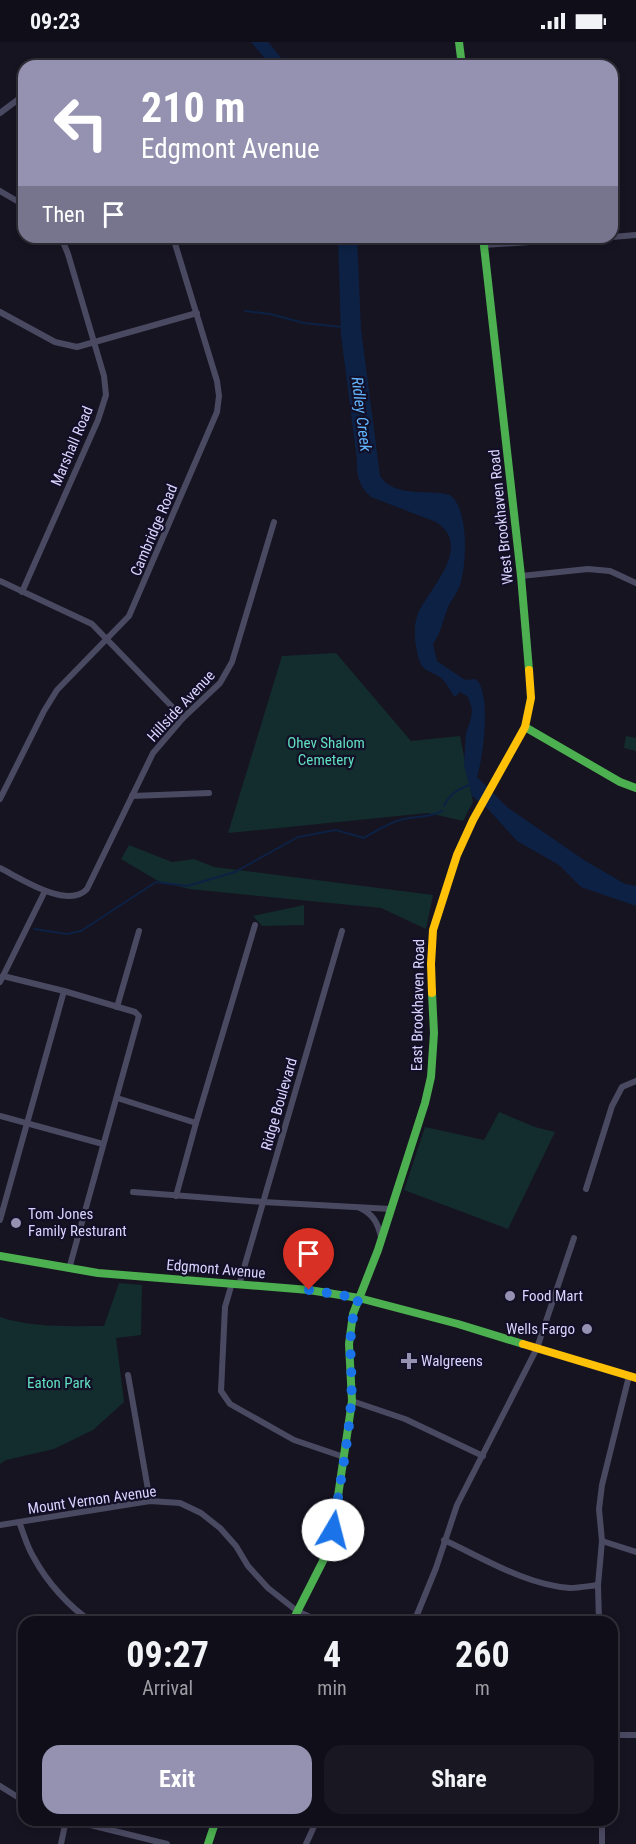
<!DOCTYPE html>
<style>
body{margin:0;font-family:"Roboto Condensed",sans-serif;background:#191822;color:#f1f3f6;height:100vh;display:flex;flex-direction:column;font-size:22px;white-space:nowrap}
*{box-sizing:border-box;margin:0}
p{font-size:20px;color:#9c9ca2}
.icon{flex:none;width:33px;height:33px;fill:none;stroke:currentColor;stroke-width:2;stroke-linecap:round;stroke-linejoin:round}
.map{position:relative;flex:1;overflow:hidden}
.details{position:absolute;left:18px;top:1574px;width:600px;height:210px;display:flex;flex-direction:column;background:#100f19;border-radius:18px;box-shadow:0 3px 9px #0003,0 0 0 2px #302f38}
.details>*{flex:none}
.top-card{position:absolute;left:18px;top:18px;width:600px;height:183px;border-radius:18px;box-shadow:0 3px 9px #0003,0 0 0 2px #302f38;background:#9591b1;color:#fff;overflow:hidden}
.pin{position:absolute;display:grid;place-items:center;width:51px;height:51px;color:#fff;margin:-62px -26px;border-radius:50% 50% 50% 0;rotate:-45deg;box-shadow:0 0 6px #0007}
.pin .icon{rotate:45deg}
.me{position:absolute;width:66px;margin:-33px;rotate:8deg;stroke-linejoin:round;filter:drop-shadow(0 0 4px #0008)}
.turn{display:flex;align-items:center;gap:21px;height:126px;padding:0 24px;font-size:27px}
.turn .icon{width:78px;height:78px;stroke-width:2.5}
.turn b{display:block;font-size:42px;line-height:51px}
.then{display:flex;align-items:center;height:57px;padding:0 24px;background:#0003;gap:12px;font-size:22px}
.eta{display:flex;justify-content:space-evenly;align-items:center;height:102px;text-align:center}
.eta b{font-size:36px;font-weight:700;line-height:42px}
.cta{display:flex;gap:12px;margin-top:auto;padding:12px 24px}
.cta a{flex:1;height:69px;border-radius:18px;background:#9591b1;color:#fff;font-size:24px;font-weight:700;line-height:69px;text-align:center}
.cta a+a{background:#191822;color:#f1f3f6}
.status{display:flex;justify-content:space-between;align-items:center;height:42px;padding:0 30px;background:#100f19;direction:ltr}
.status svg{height:16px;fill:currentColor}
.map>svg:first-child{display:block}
.green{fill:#132c2d}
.water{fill:#0d2144}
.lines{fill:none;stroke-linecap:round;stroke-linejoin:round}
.stream{stroke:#0d2144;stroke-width:2}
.street{stroke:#4a4962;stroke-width:6}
.fast{stroke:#4caf50;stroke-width:8}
.slow{stroke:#ffc107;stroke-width:8}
.route{stroke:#1a73e8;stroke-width:10;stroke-dasharray:0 18}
.poi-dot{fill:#9591b1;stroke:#130f26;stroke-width:2}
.labels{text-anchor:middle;stroke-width:4.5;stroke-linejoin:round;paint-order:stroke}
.street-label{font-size:15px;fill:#d9d4ff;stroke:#130f26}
.park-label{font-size:15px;fill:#5fe0c0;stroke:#130f26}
.poi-label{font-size:15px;fill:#d9d4ff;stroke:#130f26;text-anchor:start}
.water-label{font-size:16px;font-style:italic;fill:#62b6ff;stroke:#130f26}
</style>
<div class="status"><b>09:23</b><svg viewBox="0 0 49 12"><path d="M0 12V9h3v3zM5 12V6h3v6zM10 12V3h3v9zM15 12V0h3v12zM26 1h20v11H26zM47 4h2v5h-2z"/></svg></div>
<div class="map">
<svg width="636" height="1802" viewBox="0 0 636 1802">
<rect width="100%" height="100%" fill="#161421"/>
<!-- green -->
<g class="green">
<polygon points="336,611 411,699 460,694 473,760 463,779 428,771 228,791 282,614"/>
<polygon points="626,694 636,696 636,709 624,706"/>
<polygon points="129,803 172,820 194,817 214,825 433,853 426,887 381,866 189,847 158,839 121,817"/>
<polygon points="304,863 304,883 262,884 253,874"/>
<polygon points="499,1070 535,1085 555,1090 508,1187 404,1148 425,1085 484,1098"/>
<path d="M119 1241 142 1243 141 1293 116 1296 124 1360 93 1388 54 1407 6 1418 0 1422V1275C33 1286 70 1284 104 1284Z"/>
</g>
<!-- water -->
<g class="water">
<polygon points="251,0 268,0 288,24 271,24"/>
<path d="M338 195H357L361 287 380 434C394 456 428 447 450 453 469 467 467 522 460 543 457 552 450 559 447 568 442 580 441 591 433 602L437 619 465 638 476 637C492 653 483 715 477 735L507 765 584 818 625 842 636 844V864L581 845 559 823 517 799 488 767 472 754 464 723 466 691 471 677 472 667 468 655 460 650 455 655C450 649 447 641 441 636 434 630 423 630 420 620 415 607 413 586 417 574 427 548 475 505 436 480L371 455C359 445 356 433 357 418L341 293Z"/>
</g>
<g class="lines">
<!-- stream -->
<g class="stream">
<polyline points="245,269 270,272 304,281 342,285"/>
<path d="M444 764C450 751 459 747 471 742"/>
<path d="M34 887 67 892 81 889 156 840 187 844 235 830 298 795 336 788 364 796C376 789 389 780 404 777 417 774 429 776 442 769"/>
</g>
<!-- street -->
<g class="street">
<polyline points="0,71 24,53"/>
<polyline points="0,149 24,163"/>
<polyline points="612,195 636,193"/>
<polyline points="484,203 605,195"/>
<polyline points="0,270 55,300 77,305 197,271"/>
<polyline points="521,534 588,527 610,529 636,541"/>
<polyline points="0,539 92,582 183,676"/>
<polyline points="22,550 98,378 106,353 104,334 68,212 61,195"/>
<polyline points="132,754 209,751"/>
<polyline points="0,757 44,669 57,648 129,574 217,370 219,354 217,339 173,195"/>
<path d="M0 826C20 836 68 868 87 847L153 711 183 676 220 641 232 620 274 480"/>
<polyline points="3,934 64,949 135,970 139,974 69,1227"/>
<polyline points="0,940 45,849"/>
<polyline points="117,965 139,889"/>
<polyline points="117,1056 196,1081"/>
<polyline points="0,1074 103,1102"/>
<polyline points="586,1147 612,1064 622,1045 636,1039"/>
<polyline points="133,1150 263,1160 391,1167"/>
<polyline points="176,1154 196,1081 255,883"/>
<path d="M360 1166C373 1172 378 1181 381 1195"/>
<polyline points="0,1178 64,949"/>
<polyline points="232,1241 225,1265 221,1349 230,1362 294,1398 344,1415"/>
<polyline points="239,1243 342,889"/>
<polyline points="128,1333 150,1459"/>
<polyline points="352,1359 405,1377 483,1414"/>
<path d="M19 1480C24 1492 27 1505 34 1516 47 1540 69 1565 92 1580"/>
<polyline points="0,1483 150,1459 180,1461 201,1471 220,1486 236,1504 248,1524 268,1546 297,1569 321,1580"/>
<path d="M444 1498C483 1516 526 1543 570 1546 579 1546 589 1544 598 1543"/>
<polyline points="602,1499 636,1510"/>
<polyline points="414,1580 436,1526 457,1463 537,1306 574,1196"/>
<polyline points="599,1580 598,1543 602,1499 599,1467 602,1443 629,1334"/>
<polyline points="612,1693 636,1693"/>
<polyline points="0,1744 24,1759"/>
<polyline points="70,1778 167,1802"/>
<polyline points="602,1778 602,1802"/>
<polyline points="61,1802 66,1778"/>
<polyline points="306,1802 317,1778"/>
</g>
<!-- fast -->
<g class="fast">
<polyline points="459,0 462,24"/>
<polyline points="483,195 521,534 529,628"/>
<polyline points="525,685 620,740 636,746"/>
<polyline points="0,1214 98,1231 309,1248 359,1256 458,1282 523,1302"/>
<polyline points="292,1580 323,1519 333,1488 352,1359 349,1302 353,1272 378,1208 425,1061 431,1035 434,991 432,951"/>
<polyline points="208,1802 216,1778"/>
</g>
<!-- slow -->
<g class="slow">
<polyline points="432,951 431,922 433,888 457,813 473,778 525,685 531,656 529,628"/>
<polyline points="523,1302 636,1336"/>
</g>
</g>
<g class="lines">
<!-- route -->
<path class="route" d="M309 1248 359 1256C344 1293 354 1323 351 1361 348 1403 339 1446 333 1488"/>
</g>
<!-- markers -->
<g class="poi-dot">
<circle cx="16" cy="1181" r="6"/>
<circle cx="510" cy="1254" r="6"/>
<circle cx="587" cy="1287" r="6"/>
<path d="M406 1310h6v6h6v6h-6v6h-6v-6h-6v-6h6z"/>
</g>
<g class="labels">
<!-- street labels -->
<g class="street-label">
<text transform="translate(72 404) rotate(-67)" y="5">Marshall Road</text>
<text transform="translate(501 475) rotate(-96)" y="5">West Brookhaven Road</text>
<text transform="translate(154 488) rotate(-67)" y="5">Cambridge Road</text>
<text transform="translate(181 664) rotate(-47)" y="5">Hillside Avenue</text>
<text transform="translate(418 963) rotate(-89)" y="5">East Brookhaven Road</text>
<text transform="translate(279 1062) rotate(-74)" y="5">Ridge Boulevard</text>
<text transform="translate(216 1227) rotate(5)" y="5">Edgmont Avenue</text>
<text transform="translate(92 1458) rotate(-8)" y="5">Mount Vernon Avenue</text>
</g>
<!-- park labels -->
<g class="park-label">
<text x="326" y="706">Ohev Shalom<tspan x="326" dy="17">Cemetery</tspan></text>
<text x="59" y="1346">Eaton Park</text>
</g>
<!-- poi labels -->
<g class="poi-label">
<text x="28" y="1177">Tom Jones<tspan x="28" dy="17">Family Resturant</tspan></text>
<text x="522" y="1259">Food Mart</text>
<text x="575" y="1292" text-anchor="end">Wells Fargo</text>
<text x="421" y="1324">Walgreens</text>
</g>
<!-- water labels -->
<g class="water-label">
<text transform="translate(362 372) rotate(83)" y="6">Ridley Creek</text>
</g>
</g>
</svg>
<div class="pin" style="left:309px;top:1248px;background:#d93025"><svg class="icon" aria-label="arrive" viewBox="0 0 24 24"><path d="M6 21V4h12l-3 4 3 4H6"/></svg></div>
<svg class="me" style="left:333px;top:1488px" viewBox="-20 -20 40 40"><circle r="19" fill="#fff"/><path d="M0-13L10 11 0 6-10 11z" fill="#1a73e8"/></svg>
<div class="top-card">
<div class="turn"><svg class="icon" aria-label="left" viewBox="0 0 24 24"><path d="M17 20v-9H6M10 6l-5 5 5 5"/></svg><div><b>210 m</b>Edgmont Avenue</div></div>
<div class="then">Then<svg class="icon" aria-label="arrive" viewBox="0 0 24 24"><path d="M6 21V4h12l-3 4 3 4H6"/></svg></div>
</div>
<section class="details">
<div class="eta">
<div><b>09:27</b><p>Arrival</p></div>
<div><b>4</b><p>min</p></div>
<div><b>260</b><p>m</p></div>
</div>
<div class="cta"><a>Exit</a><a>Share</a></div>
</section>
</div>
